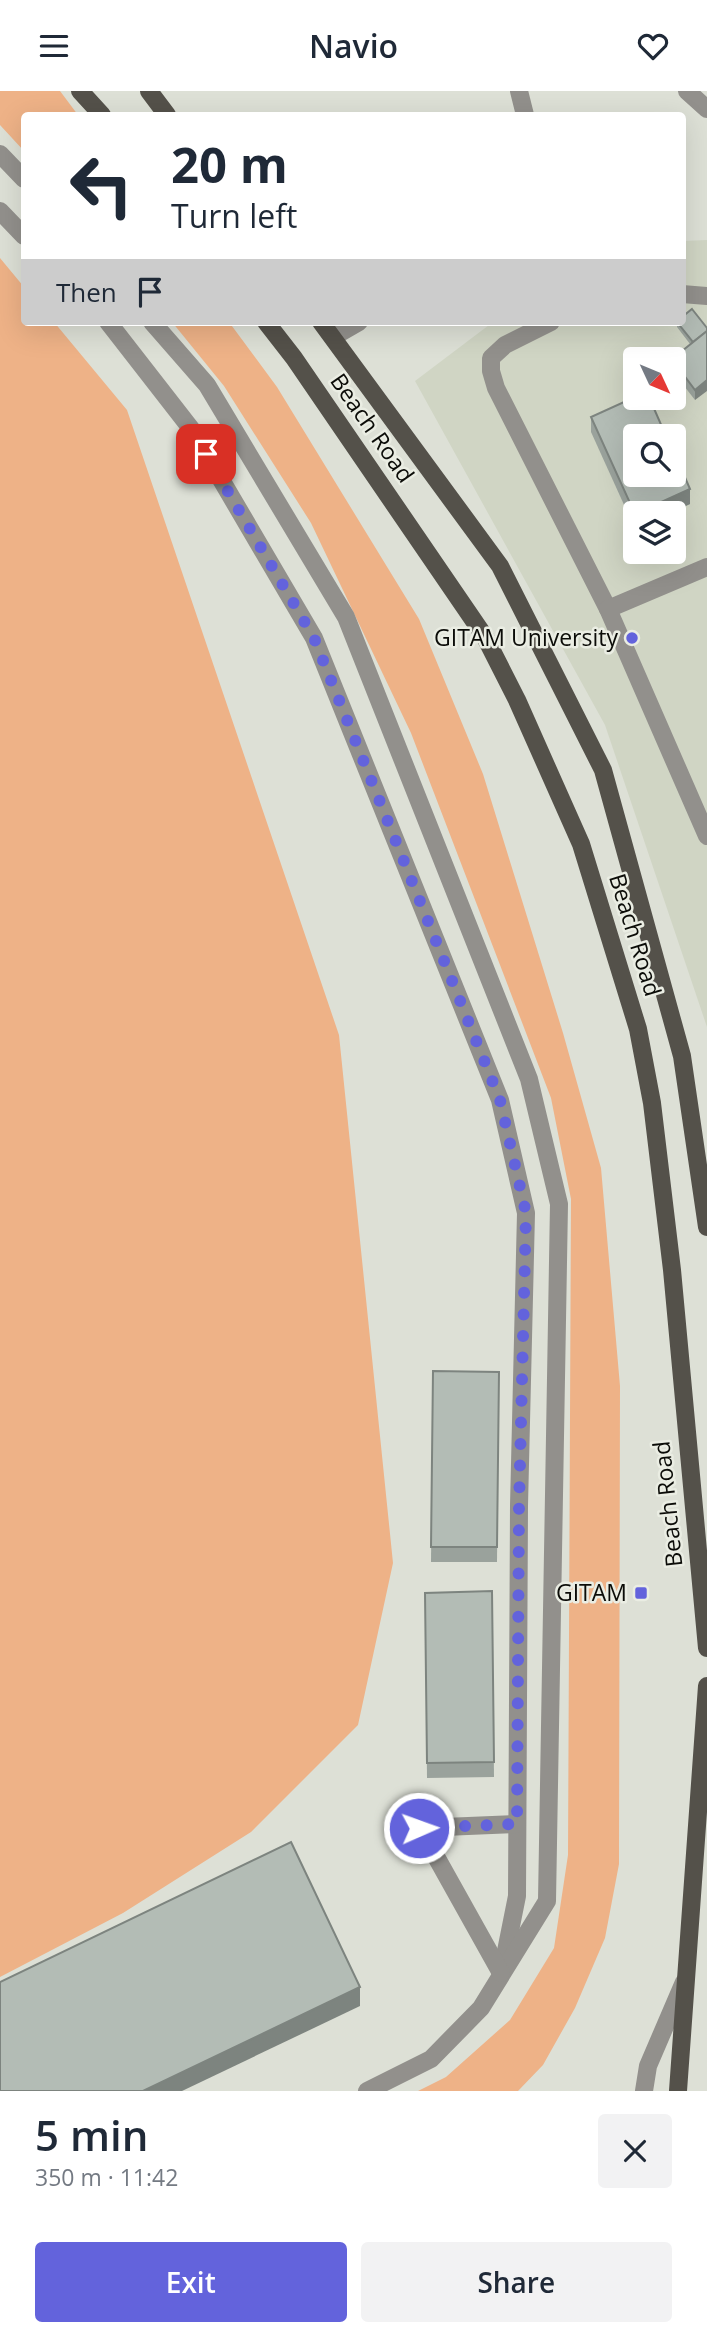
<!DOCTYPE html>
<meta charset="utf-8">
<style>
body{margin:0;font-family:"Open Sans",sans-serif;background:#f2f2f3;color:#1f2937;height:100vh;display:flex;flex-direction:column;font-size:26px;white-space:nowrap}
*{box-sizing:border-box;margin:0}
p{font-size:23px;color:#747a83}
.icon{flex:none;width:38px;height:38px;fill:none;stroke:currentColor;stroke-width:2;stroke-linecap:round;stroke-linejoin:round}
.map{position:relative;height:2000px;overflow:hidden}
.side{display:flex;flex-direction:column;background:#fff;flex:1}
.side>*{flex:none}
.hud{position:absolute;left:21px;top:21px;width:665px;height:214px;border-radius:7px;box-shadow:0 7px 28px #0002;background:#fff;color:#1f2937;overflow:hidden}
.needle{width:46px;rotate:134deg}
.controls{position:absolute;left:623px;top:256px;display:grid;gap:14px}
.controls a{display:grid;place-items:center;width:63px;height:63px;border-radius:7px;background:#fff;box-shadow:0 7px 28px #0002;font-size:35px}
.pin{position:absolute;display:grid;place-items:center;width:60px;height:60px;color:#fff;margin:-30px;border-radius:14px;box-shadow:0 4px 10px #0006}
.me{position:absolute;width:77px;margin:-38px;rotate:88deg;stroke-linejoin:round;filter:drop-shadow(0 0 5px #0008)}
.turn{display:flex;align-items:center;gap:24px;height:147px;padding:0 35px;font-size:32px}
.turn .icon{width:91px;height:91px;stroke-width:2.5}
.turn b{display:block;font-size:49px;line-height:60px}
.then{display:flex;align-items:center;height:66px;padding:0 35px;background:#0003;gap:14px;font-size:26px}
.round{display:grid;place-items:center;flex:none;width:74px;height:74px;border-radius:7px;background:#f2f2f3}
.head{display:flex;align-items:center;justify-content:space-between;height:119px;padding:0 35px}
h1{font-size:42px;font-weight:600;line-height:52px}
.button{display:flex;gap:14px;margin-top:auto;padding:14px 35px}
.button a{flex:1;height:80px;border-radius:7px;background:#6363dc;color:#fff;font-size:28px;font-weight:600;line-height:80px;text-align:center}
.button a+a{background:#f2f2f3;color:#1f2937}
header{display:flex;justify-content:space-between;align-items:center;height:91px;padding:0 35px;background:#fff;font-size:32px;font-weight:600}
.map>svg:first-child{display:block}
.built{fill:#d0d5c4;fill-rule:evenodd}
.green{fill:#eeb287}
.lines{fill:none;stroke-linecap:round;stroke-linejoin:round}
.minor{stroke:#92908c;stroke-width:18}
.major{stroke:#54514a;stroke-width:18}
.wall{fill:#9aa29c}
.shaded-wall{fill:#7d847f}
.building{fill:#b3bcb5;stroke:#7d847f;stroke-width:2}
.route{stroke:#6363dc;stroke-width:12;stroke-dasharray:0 21.6}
.poi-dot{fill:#6363dc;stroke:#eaede3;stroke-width:2.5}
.labels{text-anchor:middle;stroke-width:5;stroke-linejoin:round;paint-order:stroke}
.street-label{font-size:23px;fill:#0b0c08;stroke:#eaede3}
.poi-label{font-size:23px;fill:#0b0c08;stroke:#eaede3;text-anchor:end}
</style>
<header><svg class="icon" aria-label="menu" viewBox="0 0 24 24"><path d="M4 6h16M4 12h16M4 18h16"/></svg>Navio<svg class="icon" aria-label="heart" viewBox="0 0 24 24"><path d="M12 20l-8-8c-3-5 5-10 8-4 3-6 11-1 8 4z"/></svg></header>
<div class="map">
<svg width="707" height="2000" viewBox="0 0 707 2000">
<rect width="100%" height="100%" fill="#dde0d6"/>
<!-- built -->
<path class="built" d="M707 149V936L605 634 415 290 493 231H682L683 150ZM635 268H674V306H635ZM635 345H674V383H635ZM635 422H674V460H635Z"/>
<!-- green -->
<g class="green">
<polygon points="0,0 60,0 78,24 24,24 24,60 0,34"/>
<polygon points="0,167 24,196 24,231 54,231 127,319 339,944 393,1472 358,1634 251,1741 123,1822 0,1886"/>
<polygon points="172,231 229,231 277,296 419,528 483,683 563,942 601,1077 620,1295 619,1773 605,1847 575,1917 543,1974 518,2000 418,2000 446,1986 510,1929 554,1857 568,1764 571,1108 551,1007 411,642 311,432 224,295"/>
</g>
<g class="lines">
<!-- minor -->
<g class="minor">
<polyline points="519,0 525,24"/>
<polyline points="687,0 707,18"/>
<polyline points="0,63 24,88"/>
<polyline points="0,120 24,145"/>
<polyline points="682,203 707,205"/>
<polyline points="108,231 192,339 314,547 500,1009 526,1122 519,1415 517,1805 503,1875"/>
<polyline points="152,231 207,294 346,526 529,988 559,1113 547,1810 481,1917 431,1968 367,2000"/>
<polyline points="551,231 505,254 491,267 491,280 496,297 608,518"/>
<polyline points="333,246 359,231"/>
<polyline points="707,476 608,518 707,745"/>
<polyline points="501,1882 420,1737 517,1733"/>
<polyline points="644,2000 648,1975 684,1891"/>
</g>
<!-- major -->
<g class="major">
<polyline points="80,0 102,24"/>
<polyline points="149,0 167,24"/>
<polyline points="266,231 294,267 485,546 517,609 581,753 638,938 652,1012 672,1179 707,1557"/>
<polyline points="321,231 500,475 603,679 682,965 707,1136"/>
<polyline points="678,2000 707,1595"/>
</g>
</g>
<!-- wall -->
<g class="wall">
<polygon points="677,231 707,237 695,309 674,282 674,268 690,253 677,236"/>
<polygon points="591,326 690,413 635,438 591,341"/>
<polygon points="433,1280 499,1281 497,1471 431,1471"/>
<polygon points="492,1500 494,1686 427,1687 425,1502"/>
</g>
<!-- shaded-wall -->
<g class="shaded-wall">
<polygon points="707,289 707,300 695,309 695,299"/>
<polygon points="690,398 690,413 670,422 637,422"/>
<polygon points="360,1896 360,1915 182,2000 143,2000"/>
</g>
<!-- building -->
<g class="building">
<polygon points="692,218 707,237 707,240 693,251 677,231 682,231 682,226"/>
<polygon points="707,240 707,289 695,299 674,271 674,268 672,268"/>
<polygon points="635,306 649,306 666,345 635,345 635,383 674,383 674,361 690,398 637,422 635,422 635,423 591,326"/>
<polygon points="433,1280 499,1281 497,1456 431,1456"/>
<polygon points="492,1500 494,1671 427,1672 425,1502"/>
<polygon points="291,1751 360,1896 143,2000 0,2000 0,1891"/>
</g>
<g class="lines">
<!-- route -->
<polyline class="route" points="206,363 314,547 500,1009 526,1122 519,1415 517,1733 419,1737"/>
</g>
<!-- markers -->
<g class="poi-dot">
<circle cx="632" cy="547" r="7"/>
<rect x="634" y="1495" width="14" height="14" rx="3.5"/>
</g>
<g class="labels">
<!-- street labels -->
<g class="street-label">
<text transform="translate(372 337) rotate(55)" y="8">Beach Road</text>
<text transform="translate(635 844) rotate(73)" y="8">Beach Road</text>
<text transform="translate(668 1413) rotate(-96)" y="8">Beach Road</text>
</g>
<!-- poi labels -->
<g class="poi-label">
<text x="618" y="555">GITAM University</text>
<text x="627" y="1510">GITAM</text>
</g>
</g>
</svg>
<div class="controls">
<a><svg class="needle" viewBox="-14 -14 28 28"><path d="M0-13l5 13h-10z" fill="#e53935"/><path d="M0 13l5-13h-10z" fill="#747a83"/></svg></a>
<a><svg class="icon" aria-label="search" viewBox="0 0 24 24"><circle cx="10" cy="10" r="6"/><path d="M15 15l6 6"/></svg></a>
<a><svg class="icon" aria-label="layers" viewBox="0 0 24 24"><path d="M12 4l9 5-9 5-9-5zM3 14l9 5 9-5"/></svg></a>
</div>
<div class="pin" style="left:206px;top:363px;background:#d93025"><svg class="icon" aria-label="arrive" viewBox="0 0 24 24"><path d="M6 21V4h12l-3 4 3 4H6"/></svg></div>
<svg class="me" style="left:419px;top:1737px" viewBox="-20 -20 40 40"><circle r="17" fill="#6363dc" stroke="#fff" stroke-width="3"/><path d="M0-11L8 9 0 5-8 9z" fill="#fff"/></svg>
<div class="hud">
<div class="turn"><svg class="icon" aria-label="left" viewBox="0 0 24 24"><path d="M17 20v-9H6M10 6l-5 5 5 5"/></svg><div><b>20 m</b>Turn left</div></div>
<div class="then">Then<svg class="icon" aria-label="arrive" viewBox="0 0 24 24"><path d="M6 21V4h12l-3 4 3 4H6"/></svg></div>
</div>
</div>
<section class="side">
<div class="head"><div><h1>5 min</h1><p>350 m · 11:42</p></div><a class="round"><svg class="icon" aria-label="close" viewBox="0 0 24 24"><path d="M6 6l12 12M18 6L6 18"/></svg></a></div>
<div class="button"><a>Exit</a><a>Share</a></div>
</section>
